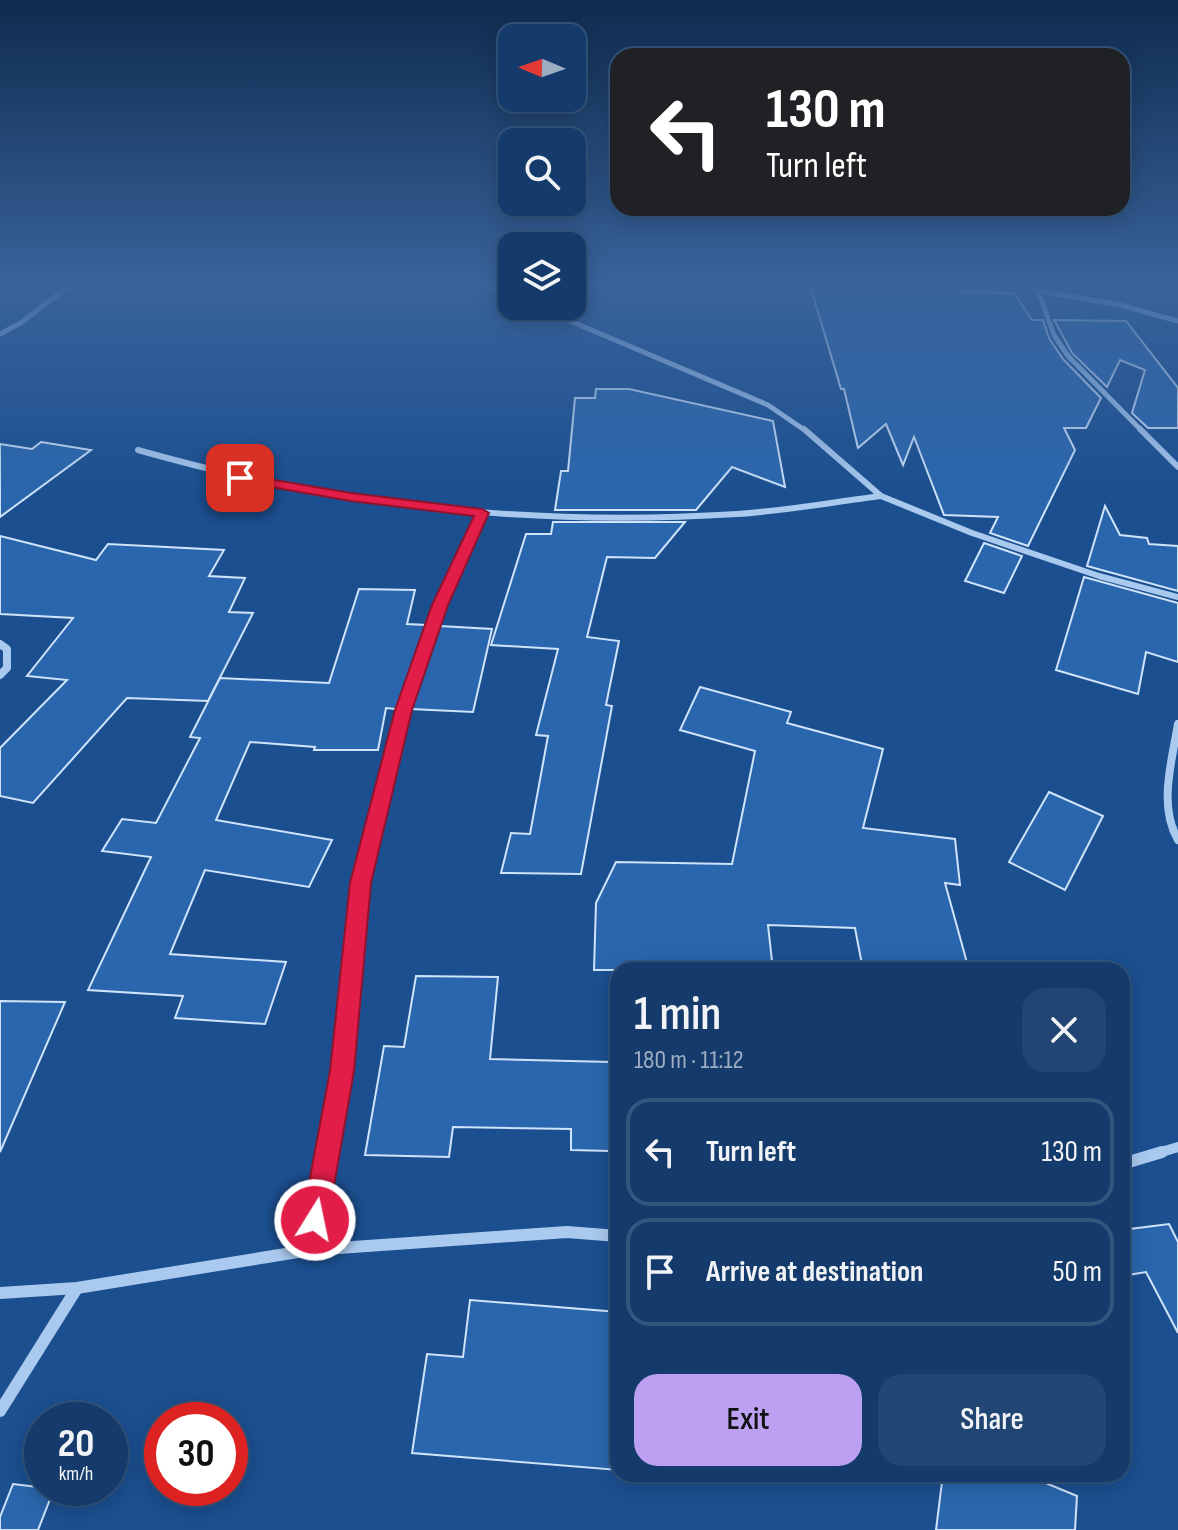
<!DOCTYPE html>
<meta charset="utf-8">
<style>
body{margin:0;font-family:"Sofia Sans Condensed",sans-serif;background:#214673;color:#f1f3f6;height:100vh;display:flex;flex-direction:column;font-size:30px;white-space:nowrap}
*{box-sizing:border-box;margin:0}
p{font-size:26px;color:#9dadc1}
.icon{flex:none;width:44px;height:44px;fill:none;stroke:currentColor;stroke-width:2;stroke-linecap:round;stroke-linejoin:round}
.map{position:relative;flex:1;overflow:hidden}
.panel{position:absolute;left:610px;top:962px;width:520px;height:520px;display:flex;flex-direction:column;background:#143b6b;border-radius:24px;box-shadow:0 4px 20px #0003,0 0 0 2px #33557e}
.panel>*{flex:none}
.banner{position:absolute;left:610px;top:48px;width:520px;height:168px;border-radius:24px;box-shadow:0 4px 20px #0003,0 0 0 2px #33557e;background:#202124;color:#fff;overflow:hidden}
.needle{width:52px;rotate:272deg}
.buttons{position:absolute;left:498px;top:24px;display:grid;gap:16px}
.buttons a{display:grid;place-items:center;width:88px;height:88px;border-radius:16px;background:#143b6b;box-shadow:0 4px 20px #0003,0 0 0 2px #33557e;font-size:40px}
.speed{position:absolute;left:24px;top:1402px;display:flex;gap:16px;font-size:40px;font-weight:700;text-align:center}
.speed>*{display:grid;place-content:center;width:104px;height:104px;border-radius:50%;background:#143b6b;box-shadow:0 4px 20px #0003,0 0 0 2px #33557e;line-height:1}
.speed small{font-size:20px;font-weight:400}
.speed .limit{border:12px solid #d22;background:#fff;color:#111}
.pin{position:absolute;display:grid;place-items:center;width:68px;height:68px;color:#fff;margin:-34px;border-radius:16px;box-shadow:0 4px 12px #0006}
.me{position:absolute;width:88px;margin:-44px;rotate:10deg;stroke-linejoin:round;filter:drop-shadow(0 0 6px #0008)}
.turn{display:flex;align-items:center;gap:28px;height:168px;padding:0 24px;font-size:36px}
.turn .icon{width:104px;height:104px;stroke-width:2.5}
.turn b{display:block;font-size:56px;line-height:68px}
.round{display:grid;place-items:center;flex:none;width:84px;height:84px;border-radius:24px;background:#214673}
.headline{display:flex;align-items:center;justify-content:space-between;height:136px;padding:0 24px}
h1{font-size:48px;font-weight:600;line-height:60px}
.button{display:flex;gap:16px;margin-top:auto;padding:16px 24px}
.button a{flex:1;height:92px;border-radius:24px;background:#bca0f2;color:#111;font-size:32px;font-weight:600;line-height:92px;text-align:center}
.button a+a{background:#214673;color:#f1f3f6}
ul{padding:0;list-style:none}
li{display:flex;align-items:center;gap:24px;height:108px;margin:0 16px 12px;padding:0 8px;border:4px solid #33557e;border-radius:24px}
li div{flex:1}
li b{display:block;font-size:30px}
li em{font-style:normal}
.map>svg:first-child{display:block}
.building{fill:#2a66ad;stroke:#cfe3fa;stroke-width:2}
.lines{fill:none;stroke-linecap:round;stroke-linejoin:round}
.street-far4{stroke:#a9c9ee;stroke-width:5}
.street-far3{stroke:#a9c9ee;stroke-width:6}
.street-far2{stroke:#a9c9ee;stroke-width:8}
.street-far1{stroke:#a9c9ee;stroke-width:10}
.street{stroke:#a9c9ee;stroke-width:12}
.route{fill:#e11d48;stroke:#92132f;stroke-width:2}
</style>
<div class="map">
<svg width="1178" height="1530" viewBox="0 0 1178 1530">
<rect width="100%" height="100%" fill="#1b4f8f"/>
<!-- building -->
<g class="building">
<polygon points="809,282 957,282 964,292 1014,293 1032,320 1043,320 1049,338 1063,359 1101,398 1086,428 1064,428 1075,450 1028,546 990,533 998,517 944,515 914,437 903,465 886,424 858,448 844,389 841,389"/>
<polygon points="1054,320 1126,321 1178,388 1178,428 1148,428 1132,413 1145,370 1120,360 1107,387 1072,353"/>
<polygon points="596,389 629,389 773,421 785,487 732,467 696,510 555,510 561,471 568,471 575,398 595,398"/>
<polygon points="41,442 91,450 0,517 0,444 32,449"/>
<polygon points="1105,506 1120,535 1147,538 1149,544 1178,546 1178,591 1087,566"/>
<polygon points="553,522 685,522 655,558 607,557 587,637 619,641 606,705 612,706 581,874 501,873 511,833 530,834 548,736 536,735 558,649 491,645 526,534 551,534"/>
<polygon points="0,536 96,560 108,544 224,550 209,576 245,578 229,612 253,613 208,701 127,698 33,803 0,796 0,748 67,680 27,676 73,618 0,614"/>
<polygon points="984,543 1022,556 1004,593 965,581"/>
<polygon points="1084,577 1178,603 1178,662 1146,652 1138,694 1056,670"/>
<polygon points="359,589 415,590 407,624 426,625 396,709 386,708 378,750 314,750 315,747 250,742 216,820 332,840 309,887 205,870 170,954 286,962 265,1024 175,1018 183,996 88,990 151,857 102,851 122,819 156,823 200,738 190,737 220,678 329,683"/>
<polygon points="440,626 492,629 473,712 411,709"/>
<polygon points="700,687 791,712 787,723 883,749 863,828 955,839 960,885 945,883 969,970 863,970 855,928 768,925 773,970 594,970 596,903 616,862 732,864 755,751 680,730"/>
<polygon points="1049,792 1103,816 1065,890 1009,862"/>
<polygon points="416,976 498,977 490,1059 611,1062 610,1151 571,1150 571,1129 453,1127 449,1157 365,1155 384,1046 404,1047"/>
<polygon points="0,1001 65,1002 0,1152"/>
<polygon points="1169,1224 1178,1242 1178,1333 1146,1272 1122,1276 1122,1230"/>
<polygon points="470,1300 618,1312 618,1470 412,1453 427,1354 463,1357"/>
<polygon points="943,1474 1024,1474 1077,1496 1075,1530 936,1530"/>
<polygon points="13,1484 54,1489 38,1530 0,1530 0,1517"/>
</g>
<g class="lines">
<!-- street-far4 -->
<g class="street-far4">
<polyline points="476,282 512,296"/>
<polyline points="1021,282 1038,291 1054,335 1068,356 1142,431"/>
<polyline points="1038,291 1120,305 1178,321"/>
<polyline points="535,306 768,405 806,431"/>
<polyline points="0,334 22,322 74,282"/>
</g>
<!-- street-far3 -->
<g class="street-far3">
<polyline points="804,429 881,496 972,533 1099,576 1178,597"/>
<polyline points="1140,429 1178,467"/>
<path d="M138 450C334 506 533 527 737 514 785 511 833 502 881 496"/>
<polyline points="435,619 482,513"/>
</g>
<!-- street-far2 -->
<g class="street-far2">
<polyline points="0,644 7,649 7,668 0,675"/>
<path d="M1178 724C1172 761 1158 805 1178 840"/>
<polyline points="368,855 403,710 436,617"/>
</g>
<!-- street-far1 -->
<g class="street-far1">
<polyline points="327,1154 342,1071 361,883 368,853"/>
<polyline points="1155,1154 1178,1147"/>
</g>
<!-- street -->
<g class="street">
<polyline points="1122,1164 1162,1152"/>
<polyline points="310,1250 328,1152"/>
<polyline points="0,1293 77,1288 310,1250 567,1232 618,1236"/>
<polyline points="0,1411 77,1288"/>
</g>
</g>
<!-- sky -->
<linearGradient id="sky" x2="0" y2="1"><stop stop-color="#0f2b4f"/><stop offset="0.57" stop-color="#39639b"/><stop offset="1" stop-color="#39639b" stop-opacity="0"/></linearGradient>
<rect width="1178" height="496" fill="url(#sky)"/>
<!-- route -->
<polygon class="route" points="240,474 351,493 482,509 489,513 448,605 412,710 371,883 354,1071 328,1220 324,1229 315,1233 306,1229 302,1220 330,1071 350,883 395,710 432,605 474,516 351,501 236,481 236,475"/>
</svg>
<div class="buttons">
<a><svg class="needle" viewBox="-14 -14 28 28"><path d="M0-13l5 13h-10z" fill="#e53935"/><path d="M0 13l5-13h-10z" fill="#9dadc1"/></svg></a>
<a><svg class="icon" aria-label="search" viewBox="0 0 24 24"><circle cx="10" cy="10" r="6"/><path d="M15 15l6 6"/></svg></a>
<a><svg class="icon" aria-label="layers" viewBox="0 0 24 24"><path d="M12 4l9 5-9 5-9-5zM3 14l9 5 9-5"/></svg></a>
</div>
<div class="speed"><div>20<small>km/h</small></div><div class="limit">30</div></div>
<div class="pin" style="left:240px;top:478px;background:#d93025"><svg class="icon" aria-label="arrive" viewBox="0 0 24 24"><path d="M6 21V4h12l-3 4 3 4H6"/></svg></div>
<svg class="me" style="left:315px;top:1220px" viewBox="-20 -20 40 40"><circle r="17" fill="#e11d48" stroke="#fff" stroke-width="3"/><path d="M0-11L8 9 0 5-8 9z" fill="#fff"/></svg>
<div class="banner">
<div class="turn"><svg class="icon" aria-label="left" viewBox="0 0 24 24"><path d="M17 20v-9H6M10 6l-5 5 5 5"/></svg><div><b>130 m</b>Turn left</div></div>
</div>
<section class="panel">
<div class="headline"><div><h1>1 min</h1><p>180 m · 11:12</p></div><a class="round"><svg class="icon" aria-label="close" viewBox="0 0 24 24"><path d="M6 6l12 12M18 6L6 18"/></svg></a></div>
<ul>
<li><svg class="icon" aria-label="left" viewBox="0 0 24 24"><path d="M17 20v-9H6M10 6l-5 5 5 5"/></svg><div><b>Turn left</b></div><em>130 m</em></li>
<li><svg class="icon" aria-label="arrive" viewBox="0 0 24 24"><path d="M6 21V4h12l-3 4 3 4H6"/></svg><div><b>Arrive at destination</b></div><em>50 m</em></li>
</ul>
<div class="button"><a>Exit</a><a>Share</a></div>
</section>
</div>
